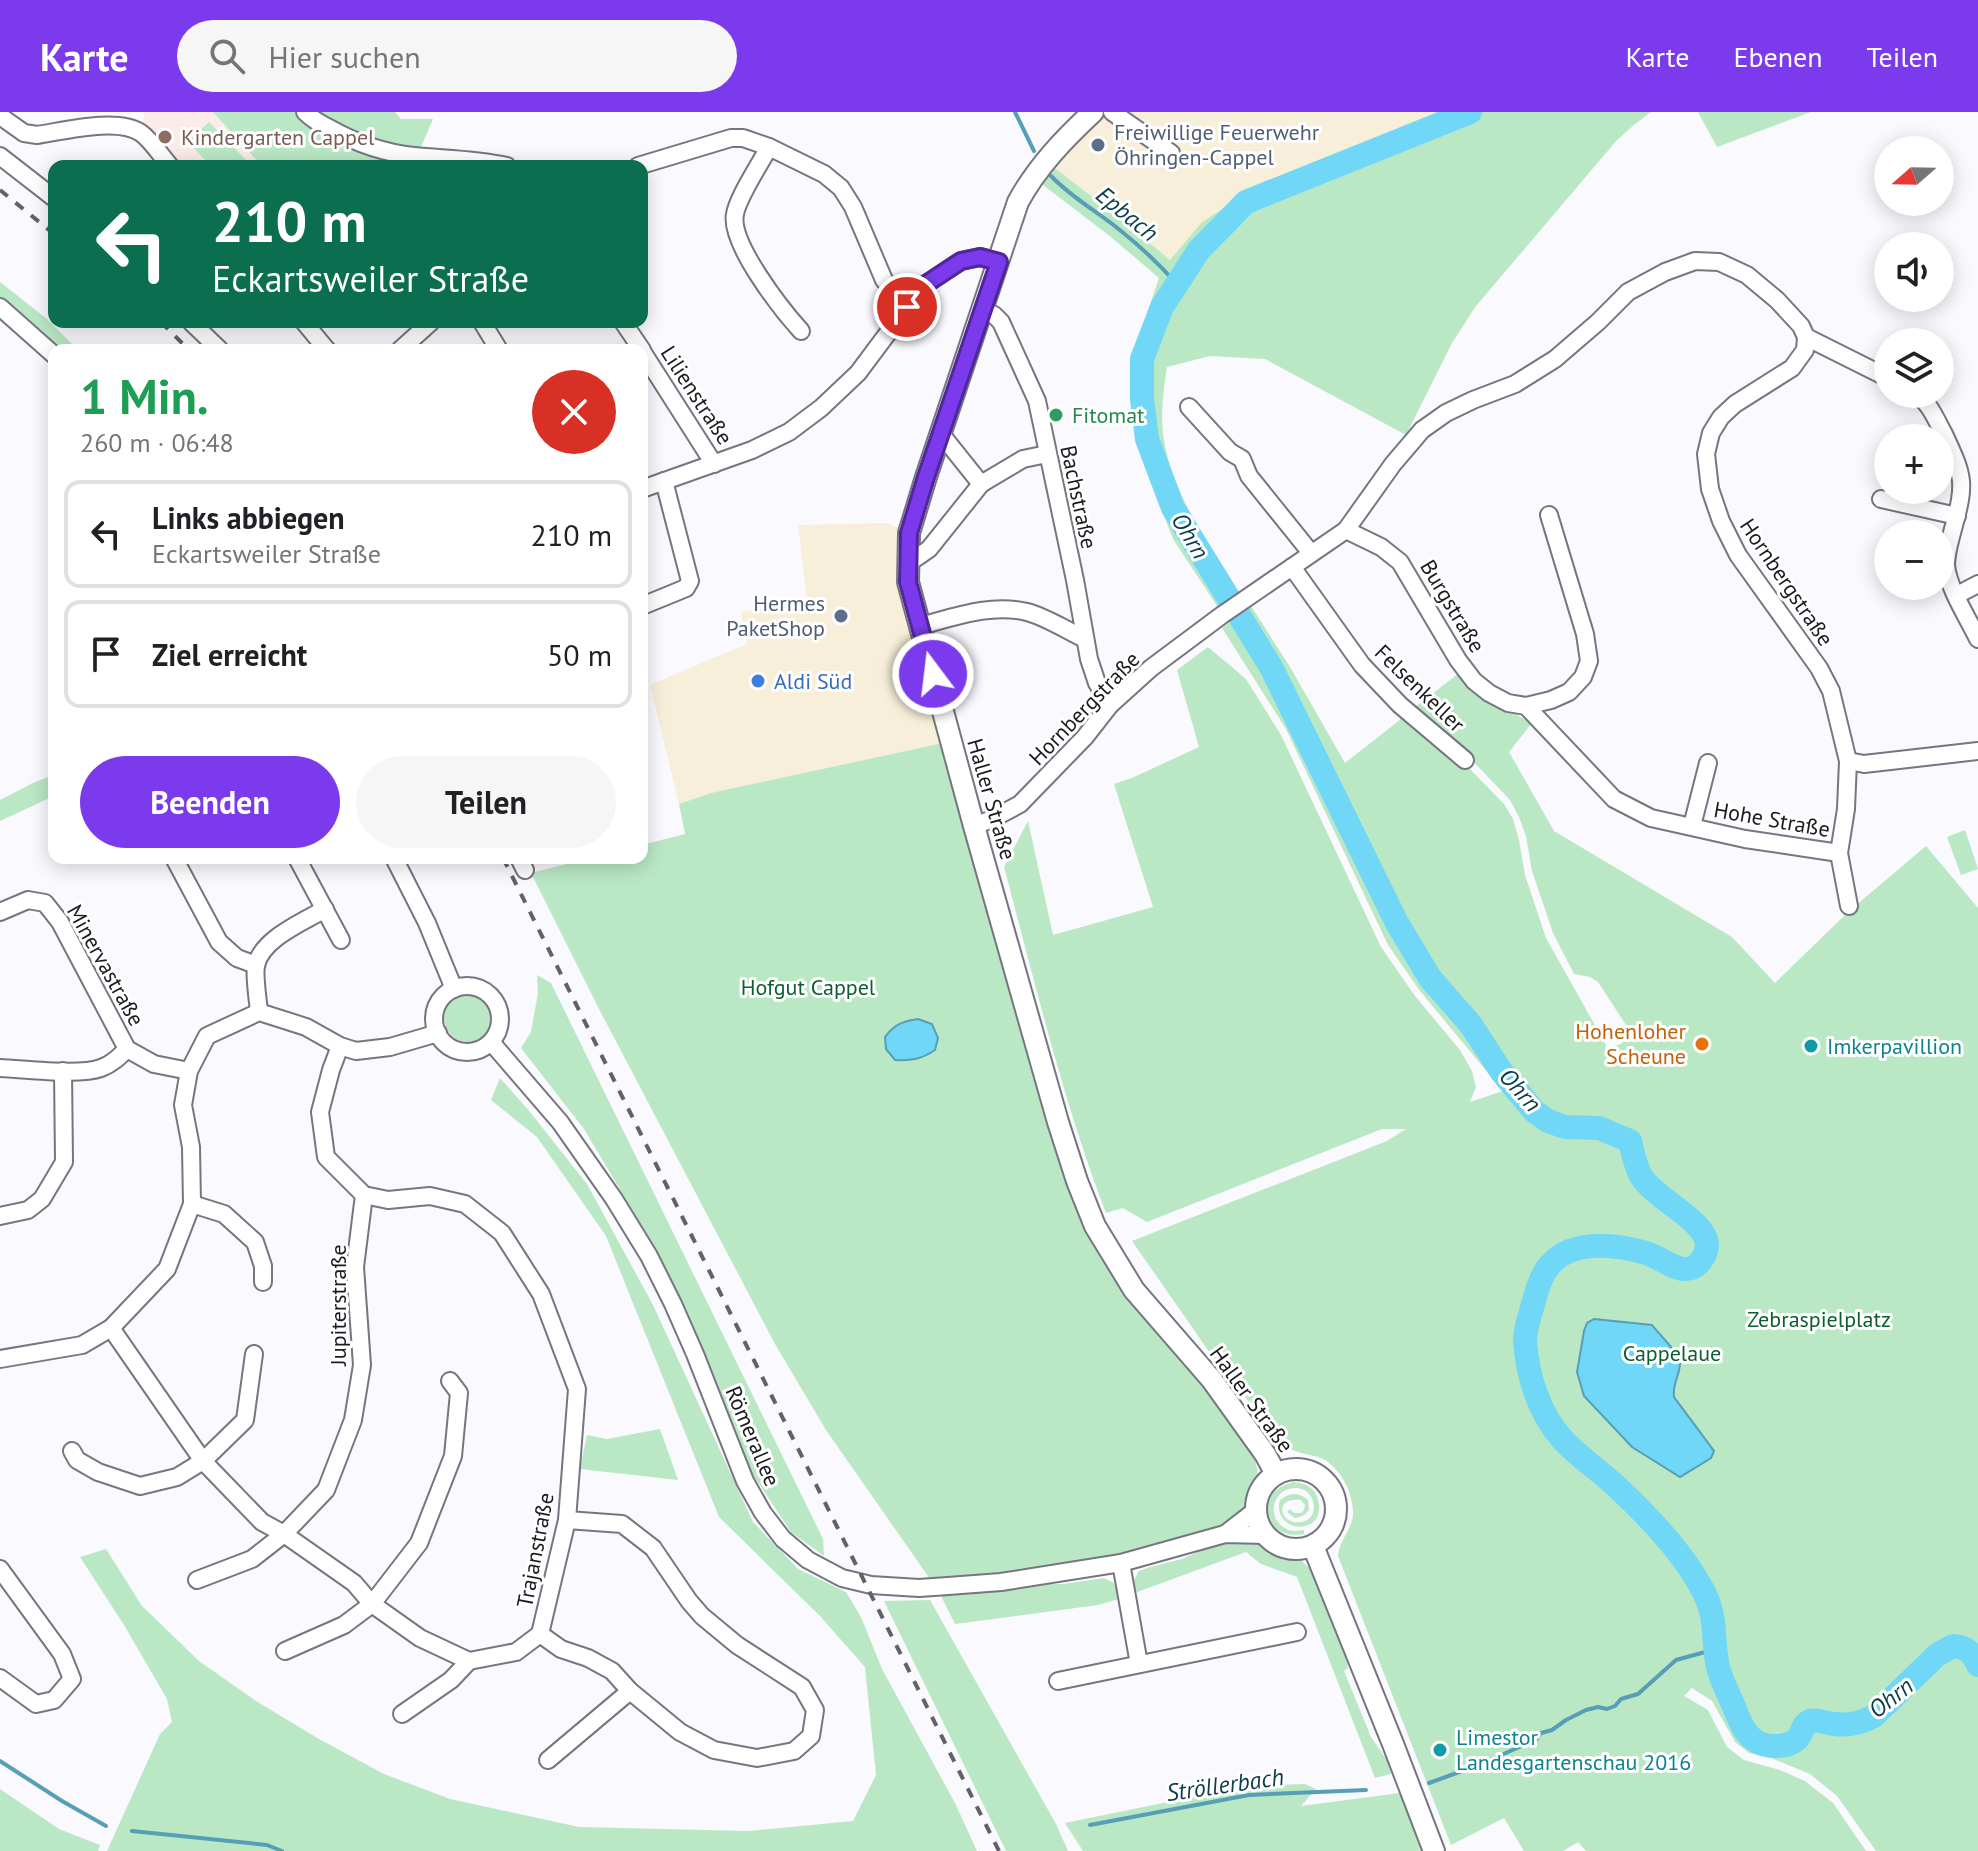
<!DOCTYPE html>
<html lang="de">
<meta charset="utf-8">
<style>
body{margin:0;font-family:"PT Sans",sans-serif;background:#f6f6f6;color:#202124;height:100vh;display:flex;flex-direction:column;font-size:30px;white-space:nowrap}
*{box-sizing:border-box;margin:0}
p{font-size:26px;color:#757577}
.icon{flex:none;width:44px;height:44px;fill:none;stroke:currentColor;stroke-width:2;stroke-linecap:round;stroke-linejoin:round}
.map{position:relative;flex:1;overflow:hidden}
.details{position:absolute;left:48px;top:232px;width:600px;height:520px;display:flex;flex-direction:column;background:#fff;border-radius:16px;box-shadow:0 4px 20px #0003}
.details>*{flex:none}
.top-card{position:absolute;left:48px;top:48px;width:600px;height:168px;border-radius:16px;box-shadow:0 4px 20px #0003;background:#0b6e4f;color:#fff;overflow:hidden}
.needle{width:52px;rotate:250deg}
.tools{position:absolute;left:1874px;top:24px;display:grid;gap:16px}
.tools a{display:grid;place-items:center;width:80px;height:80px;border-radius:50%;background:#fff;box-shadow:0 4px 20px #0003;font-size:40px}
.pin{position:absolute;display:grid;place-items:center;width:68px;height:68px;color:#fff;margin:-34px;border:4px solid #fff;border-radius:50%;box-shadow:0 2px 8px #0007}
.me{position:absolute;width:88px;margin:-44px;rotate:345deg;stroke-linejoin:round;filter:drop-shadow(0 0 6px #0008)}
.turn{display:flex;align-items:center;gap:28px;height:168px;padding:0 32px;font-size:36px}
.turn .icon{width:104px;height:104px;stroke-width:2.5}
.turn b{display:block;font-size:56px;line-height:68px}
.round{display:grid;place-items:center;flex:none;width:84px;height:84px;border-radius:42px;background:#f6f6f6}
.head{display:flex;align-items:center;justify-content:space-between;height:136px;padding:0 32px}
h1{font-size:48px;font-weight:800;line-height:60px;color:#1e9e55}
.cta{display:flex;gap:16px;margin-top:auto;padding:16px 32px}
.cta a{flex:1;height:92px;border-radius:48px;background:#7c3aed;color:#fff;font-size:32px;font-weight:800;line-height:92px;text-align:center}
.cta a+a{background:#f6f6f6;color:#202124}
ul{padding:0;list-style:none}
li{display:flex;align-items:center;gap:24px;height:108px;margin:0 16px 12px;padding:0 16px;border:4px solid #e0e0e0;border-radius:16px}
li div{flex:1}
li b{display:block;font-size:30px}
li em{font-style:normal}
header{display:flex;align-items:center;gap:48px;box-sizing:border-box;height:112px;padding:0 40px;background:#7c3aed;color:#fff}
header strong{font-size:38px}
nav{display:flex;gap:44px;margin-inline-start:auto;font-size:28px}
.search{width:560px;height:72px;background:#f6f6f6;display:flex;align-items:center;gap:20px;box-sizing:border-box;padding:0 28px;border-radius:44px;color:#757577;font-size:30px}
.map>svg:first-child{display:block}
.commercial{fill:#f7efd9}
.education{fill:#fbebe9}
.green{fill:#bae8c5}
.water{fill:#70d7f7;stroke:#569fb6;stroke-width:2}
.lines{fill:none;stroke-linecap:round;stroke-linejoin:round}
.stream{stroke:#569fb6;stroke-width:4}
.river{stroke:#70d7f7;stroke-width:24}
.minor-casing{stroke:#767580;stroke-width:20}
.major-casing{stroke:#767580;stroke-width:24}
.minor{stroke:#fff;stroke-width:16}
.major{stroke:#fff;stroke-width:20}
.rail{stroke:#616166;stroke-width:4;stroke-dasharray:10 10;stroke-linecap:butt}
.route-casing{stroke:#51269a;stroke-width:20}
.route{stroke:#7c3aed;stroke-width:14}
.education-dot{fill:#8d6e63;stroke:#fff;stroke-width:3}
.service-dot{fill:#5c6f8a;stroke:#fff;stroke-width:3}
.leisure-dot{fill:#2e9e5b;stroke:#fff;stroke-width:3}
.shop-dot{fill:#3f7fe0;stroke:#fff;stroke-width:3}
.food-dot{fill:#e8710a;stroke:#fff;stroke-width:3}
.culture-dot{fill:#0f9aa8;stroke:#fff;stroke-width:3}
.labels{text-anchor:middle;stroke-width:6;stroke-linejoin:round;paint-order:stroke}
.service-label{font-size:22px;fill:#4e5e75;stroke:#fff;text-anchor:start}
.education-label{font-size:22px;fill:#785e54;stroke:#fff;text-anchor:start}
.street-label{font-size:22px;fill:#1b1b1f;stroke:#fff}
.leisure-label{font-size:22px;fill:#27864d;stroke:#fff;text-anchor:start}
.shop-label{font-size:22px;fill:#366cbe;stroke:#fff;text-anchor:start}
.park-label{font-size:22px;fill:#095f30;stroke:#fff}
.food-label{font-size:22px;fill:#c56008;stroke:#fff;text-anchor:end}
.culture-label{font-size:22px;fill:#0d838f;stroke:#fff;text-anchor:start}
.water-label{font-size:24px;font-style:italic;fill:#0c3c49;stroke:#fff}
</style>
<header>
<strong>Karte</strong>
<div class="search"><svg class="icon" aria-label="search" viewBox="0 0 24 24"><circle cx="10" cy="10" r="6"/><path d="M15 15l6 6"/></svg>Hier suchen</div>
<nav><a>Karte</a><a>Ebenen</a><a>Teilen</a></nav>
</header>
<div class="map">
<svg width="1978" height="1739" viewBox="0 0 1978 1739">
<rect width="100%" height="100%" fill="#f9f9fe"/>
<!-- commercial -->
<g class="commercial">
<polygon points="1104,0 1439,0 1312,54 1250,79 1202,110 1170,148 1121,107 1052,54"/>
<polygon points="888,411 904,420 898,469 943,631 711,681 679,692 650,573 747,532 741,500 807,489 798,413"/>
</g>
<!-- education -->
<polygon class="education" points="145,0 299,0 325,54 178,54 142,13"/>
<!-- green -->
<g class="green">
<polygon points="213,0 301,0 414,48 412,54 262,54"/>
<polygon points="309,0 395,0 401,7 433,7 418,42 376,34"/>
<path d="M1439 0H1651L1635 12 1617 28 1476 194 1452 231 1406 323 1265 247 1210 244 1167 255C1163 280 1160 304 1164 328 1173 384 1211 435 1239 483L1219 497 1173 427 1147 360 1133 296V243L1159 166 1111 125 1039 70 1052 54 1121 107 1170 148 1202 110 1250 79 1312 54Z"/>
<polygon points="1698,0 1811,0 1717,35"/>
<polygon points="209,10 252,54 211,54 188,30"/>
<polygon points="0,170 47,207 78,238 54,238 0,192"/>
<path d="M1251 494 1290 555 1345 651 1406 603 1464 651 1504 692 1513 707 1519 728 1525 763 1546 826 1606 933 1605 938 1623 931 1617 918 1626 913 1598 870 1590 865 1574 862 1553 821 1532 759 1526 724 1519 705 1510 688 1466 642 1413 597 1459 561 1493 590 1532 611 1509 640 1554 719 1732 825 1775 871 1848 800 1926 734 1978 796V1739H1876L1837 1684 1810 1662 1771 1646 1749 1641 1735 1630 1712 1589 1692 1576 1684 1584 1708 1598 1727 1635 1744 1648 1780 1658 1805 1669 1833 1691 1866 1739H1586L1578 1730 1563 1739H1524L1504 1706 1451 1733 1338 1444C1339 1429 1352 1417 1353 1403 1354 1383 1342 1359 1325 1348 1316 1343 1305 1343 1295 1339 1289 1337 1284 1332 1279 1328L1210 1241 1132 1129 1387 1029 1406 1017H1382L1147 1110 1123 1096 1106 1101C1063 989 1035 871 1004 755L1028 709 1053 823 1153 795 1114 672 1132 666 1199 635 1177 558 1208 535 1246 567 1281 623 1381 835 1415 884 1460 938 1472 959 1476 975 1470 990 1503 979 1420 879 1388 833 1286 617 1222 516Z"/>
<path d="M943 631 1086 1113 1227 1302 1255 1346 1259 1369C1252 1380 1253 1392 1243 1401 1224 1417 1192 1424 1168 1430 1088 1450 1012 1461 930 1467L826 1318 775 1232 599 897 531 761 590 746H642V733L685 722 679 692 711 681Z"/>
<polygon points="54,663 54,684 0,709 0,688 35,670"/>
<polygon points="1965,718 1978,757 1961,763 1947,725"/>
<polygon points="537,863 551,871 823,1427 824,1444 791,1420 750,1358 716,1268 655,1136 584,1017 521,936 531,920 538,881"/>
<circle cx="468" cy="906" r="24"/>
<polygon points="500,966 530,1000 587,1072 653,1193 753,1410 798,1457 846,1480 861,1505 882,1557 955,1691 977,1739 107,1739 160,1622 172,1610 167,1587 124,1513 80,1445 106,1437 142,1494 199,1549 256,1589 319,1627 384,1662 450,1687 579,1715 748,1719 853,1709 876,1663 865,1555 820,1504 719,1405 606,1124 537,1025 491,988"/>
<polygon points="660,1317 678,1368 580,1357 587,1323 607,1327"/>
<path d="M1294 1370C1300 1371 1307 1372 1312 1377 1320 1384 1323 1404 1312 1411 1294 1422 1274 1407 1280 1388 1289 1381 1298 1379 1308 1388L1309 1398C1305 1403 1302 1405 1295 1406L1287 1400 1290 1397 1294 1401H1301L1304 1398 1305 1393 1301 1388C1273 1384 1279 1414 1302 1410 1323 1406 1315 1370 1289 1377 1271 1382 1268 1407 1285 1416 1291 1420 1297 1419 1304 1418V1422C1263 1430 1250 1380 1294 1370Z"/>
<polygon points="1234,1427 1262,1427 1274,1436 1298,1445 1312,1459 1341,1521 1348,1556 1344,1559 1371,1625 1387,1648 1391,1662 1375,1666 1297,1465 1261,1452 1246,1440 1132,1482 1133,1470 1139,1459 1150,1455 1182,1447 1209,1435"/>
<polygon points="1104,1466 1114,1471 1119,1487 1098,1493 955,1512 940,1482 1028,1472 1064,1472"/>
<polygon points="930,1488 1056,1712 1068,1739 1006,1739 884,1489"/>
<polygon points="1305,1672 1316,1677 1301,1694 1400,1681 1423,1739 1083,1739 1065,1711 1246,1674"/>
<polygon points="0,1677 59,1717 100,1733 98,1739 0,1739"/>
</g>
<!-- water -->
<g class="water">
<path d="M918 907 932 912 938 926 935 938C922 947 911 949 895 948L886 937 885 925C894 912 904 909 918 907Z"/>
<path d="M1594 1207 1652 1213C1658 1221 1680 1242 1680 1251 1680 1263 1672 1272 1674 1285L1714 1339 1711 1346 1680 1365 1632 1335 1584 1284 1577 1260 1584 1219 1587 1211Z"/>
</g>
<g class="lines">
<!-- stream -->
<g class="stream">
<polyline points="1015,0 1034,39"/>
<path d="M1051 64C1072 86 1098 100 1121 119 1141 135 1159 152 1176 171"/>
<polyline points="1535,1629 1541,1621 1552,1618 1566,1608 1586,1598 1598,1595 1607,1597 1615,1594 1621,1587 1638,1582 1676,1548 1716,1537"/>
<polyline points="0,1649 62,1689 106,1714"/>
<polyline points="1429,1671 1476,1654 1531,1630"/>
<polyline points="1090,1713 1249,1683 1366,1678"/>
<polyline points="132,1719 267,1733 282,1739"/>
</g>
<!-- river -->
<path class="river" d="M1470 0 1246 90 1199 138 1162 195 1142 247V287L1147 327 1173 396 1271 555 1397 811 1430 866 1471 913 1501 959 1534 999 1548 1009 1565 1015 1599 1016 1630 1029C1633 1041 1635 1053 1641 1064 1655 1087 1705 1108 1707 1132 1707 1143 1698 1157 1686 1157 1673 1157 1659 1145 1646 1141 1615 1132 1567 1126 1546 1158 1539 1169 1536 1181 1533 1192 1530 1204 1525 1216 1525 1228 1527 1263 1539 1302 1563 1328 1580 1346 1600 1359 1618 1376 1648 1404 1680 1437 1700 1473 1719 1505 1711 1523 1718 1555 1722 1571 1730 1584 1736 1600 1741 1611 1745 1623 1756 1629 1767 1636 1792 1637 1800 1623 1803 1618 1802 1612 1810 1609 1817 1607 1826 1611 1834 1612 1848 1614 1861 1611 1874 1604L1937 1543 1953 1534C1967 1535 1973 1541 1978 1553"/>
<!-- minor casing -->
<g class="minor-casing">
<g id="minor">
<path d="M305 0C313 8 321 12 331 17 356 31 385 41 414 44 445 47 476 47 507 54"/>
<polyline points="1112,0 1171,41"/>
<path d="M0 4 24 21 37 23C64 19 118 5 141 21 152 29 161 44 170 54"/>
<path d="M769 35C760 52 738 85 735 102 729 131 782 198 801 219"/>
<polyline points="0,44 54,86"/>
<polyline points="638,54 731,26 743,26 769,35 824,62 841,76 853,95 884,168 907,195"/>
<polyline points="0,195 54,243"/>
<polyline points="982,198 994,203 1001,210 1037,289 1075,468 1089,547 1097,571 1110,593"/>
<polyline points="191,210 220,238"/>
<polyline points="304,210 327,238"/>
<polyline points="482,210 499,238"/>
<polyline points="623,210 642,238"/>
<polyline points="1806,225 1888,266"/>
<polyline points="400,238 431,210"/>
<polyline points="642,239 714,352"/>
<path d="M1916 282C1930 291 1936 308 1944 322 1964 365 1966 370 1953 417 1950 429 1946 441 1946 453 1948 476 1968 506 1978 527"/>
<polyline points="1189,295 1230,340 1242,347 1249,364 1311,441"/>
<polyline points="941,322 981,372"/>
<polyline points="642,377 752,338 789,320 821,296 858,261 923,174 961,149 980,145 999,150"/>
<polyline points="1881,387 1957,404"/>
<polyline points="1346,418 1381,435 1400,450 1458,548 1474,569 1489,581 1508,591 1526,594 1551,588 1569,580 1583,565 1589,549 1585,522 1549,403"/>
<polyline points="909,447 916,446 929,437 981,372 1023,347 1047,342"/>
<polyline points="1292,455 1362,553 1400,593 1465,648"/>
<polyline points="1957,483 1978,472"/>
<polyline points="642,494 686,476 690,469 664,369"/>
<path d="M920 514C954 505 991 491 1027 500 1046 505 1066 518 1085 527"/>
<polyline points="1526,594 1614,687 1651,706 1745,727 1839,741"/>
<polyline points="1848,649 1864,652 1978,639"/>
<polyline points="974,714 992,707 1020,692 1085,625 1110,593 1151,556 1222,503 1346,418 1393,352 1422,318 1446,301 1473,288 1515,272 1555,247 1598,210 1628,180 1665,160 1695,149 1719,150 1747,163 1777,188 1801,214 1806,225 1805,238 1792,256 1735,292 1721,305 1711,321 1706,342 1710,377 1721,409 1738,443 1819,556 1831,579 1848,649 1846,697 1839,741 1849,794"/>
<polyline points="1692,714 1708,651"/>
<polyline points="174,746 219,830 237,846 256,853"/>
<polyline points="297,746 341,828"/>
<polyline points="394,746 427,811 454,877"/>
<polyline points="519,746 525,758"/>
<polyline points="0,800 28,788 45,791 60,810 127,937 154,952 189,959"/>
<circle cx="467" cy="907" r="33"/>
<path d="M259 900C258 888 254 864 256 854 261 827 303 810 325 797"/>
<polyline points="491,930 560,1010 614,1087 649,1144 673,1192 695,1242 745,1369 763,1401 783,1427 808,1448 842,1466 871,1473 919,1476 948,1474 1001,1470 1121,1451 1225,1422 1265,1423"/>
<path d="M0 956C26 957 79 964 101 956 112 952 119 945 127 937"/>
<polyline points="192,1092 224,1102 255,1130 263,1154 263,1170"/>
<polyline points="0,1104 28,1098 42,1087 64,1050 63,959"/>
<polyline points="111,1216 203,1349 262,1410 284,1422 354,1471 372,1492 420,1526 469,1549 516,1540 540,1522 567,1408 577,1277 541,1182 502,1121 465,1092 430,1084 388,1088 364,1083 326,1045 320,1000 331,958 340,934"/>
<polyline points="0,1247 82,1233 111,1216 167,1157 192,1092 191,1035 183,993 189,959 207,924 259,900 306,915 340,934 356,939 390,935 438,921"/>
<polyline points="72,1339 77,1348 98,1360 140,1374 177,1365 203,1349 245,1308 254,1242"/>
<polyline points="1225,1422 1256,1398"/>
<polyline points="1121,1451 1139,1552"/>
<polyline points="0,1457 62,1542 72,1567 54,1588 36,1592 0,1566"/>
<polyline points="197,1468 252,1447 284,1422 326,1378 353,1308 362,1253 355,1155 364,1083"/>
<polyline points="540,1522 561,1537 588,1546 612,1559 630,1579 680,1620 714,1638 757,1646 794,1639 811,1624 815,1598 802,1575 737,1533 702,1504 689,1489 653,1436 622,1412 567,1408"/>
<polyline points="285,1539 344,1513 372,1492 419,1431 453,1344 459,1281 450,1269"/>
<polyline points="1058,1569 1297,1520"/>
<polyline points="402,1602 451,1568 469,1549"/>
<polyline points="548,1648 630,1579"/>
</g>
</g>
<!-- major casing -->
<g class="major-casing">
<g id="major">
<path d="M1093 0C1064 27 1037 55 1018 90L926 365 909 421 908 470 974 714 1058 1010 1077 1069 1095 1114 1134 1178 1212 1268 1265 1342 1276 1362"/>
<circle cx="1296" cy="1397" r="40"/>
<polyline points="1313,1434 1393,1632 1434,1739"/>
</g>
</g>
<!-- minor -->
<use href="#minor" class="minor"/>
<!-- major -->
<use href="#major" class="major"/>
<!-- rail -->
<g class="rail">
<polyline points="0,78 54,122"/>
<polyline points="161,210 189,238"/>
<polyline points="503,746 999,1739"/>
</g>
</g>
<g class="lines">
<!-- route casing -->
<g class="route-casing">
<polyline id="route" points="907,195 923,174 961,149 980,145 999,150 926,365 909,421 908,470 933,562"/>
</g>
<!-- route -->
<use href="#route" class="route"/>
</g>
<!-- markers -->
<circle class="education-dot" cx="165" cy="25" r="8"/>
<g class="service-dot">
<circle cx="1098" cy="33" r="8"/>
<circle cx="841" cy="504" r="8"/>
</g>
<circle class="leisure-dot" cx="1056" cy="303" r="8"/>
<circle class="shop-dot" cx="758" cy="569" r="8"/>
<circle class="food-dot" cx="1702" cy="932" r="8"/>
<g class="culture-dot">
<circle cx="1811" cy="934" r="8"/>
<circle cx="1440" cy="1638" r="8"/>
</g>
<g class="labels">
<!-- service labels -->
<g class="service-label">
<text x="1114" y="28">Freiwillige Feuerwehr<tspan x="1114" dy="25">Öhringen-Cappel</tspan></text>
<text x="825" y="499" text-anchor="end">Hermes<tspan x="825" dy="25">PaketShop</tspan></text>
</g>
<!-- education labels -->
<g class="education-label">
<text x="181" y="33">Kindergarten Cappel</text>
</g>
<!-- street labels -->
<g class="street-label">
<text transform="translate(697 283) rotate(57)" y="8">Lilienstraße</text>
<text transform="translate(1079 385) rotate(78)" y="8">Bachstraße</text>
<text transform="translate(1787 470) rotate(56)" y="8">Hornbergstraße</text>
<text transform="translate(1453 494) rotate(59)" y="8">Burgstraße</text>
<text transform="translate(1420 576) rotate(44)" y="8">Felsenkeller</text>
<text transform="translate(1084 596) rotate(-46)" y="8">Hornbergstraße</text>
<text transform="translate(992 687) rotate(74)" y="8">Haller Straße</text>
<text transform="translate(1772 707) rotate(10)" y="8">Hohe Straße</text>
<text transform="translate(106 853) rotate(61)" y="8">Minervastraße</text>
<text transform="translate(338 1193) rotate(-90)" y="8">Jupiterstraße</text>
<text transform="translate(1252 1287) rotate(54)" y="8">Haller Straße</text>
<text transform="translate(753 1324) rotate(67)" y="8">Römerallee</text>
<text transform="translate(535 1438) rotate(-79)" y="8">Trajanstraße</text>
</g>
<!-- leisure labels -->
<g class="leisure-label">
<text x="1072" y="311">Fitomat</text>
</g>
<!-- shop labels -->
<g class="shop-label">
<text x="774" y="577">Aldi Süd</text>
</g>
<!-- park labels -->
<g class="park-label">
<text x="808" y="883">Hofgut Cappel</text>
<text x="1819" y="1215">Zebraspielplatz</text>
<text x="1672" y="1249">Cappelaue</text>
</g>
<!-- food labels -->
<g class="food-label">
<text x="1686" y="927">Hohenloher<tspan x="1686" dy="25">Scheune</tspan></text>
</g>
<!-- culture labels -->
<g class="culture-label">
<text x="1827" y="942">Imkerpavillion</text>
<text x="1456" y="1633">Limestor<tspan x="1456" dy="25">Landesgartenschau 2016</tspan></text>
</g>
<!-- water labels -->
<g class="water-label">
<text transform="translate(1127 102) rotate(39)" y="8">Epbach</text>
<text transform="translate(1190 424) rotate(59)" y="8">Ohrn</text>
<text transform="translate(1520 978) rotate(48)" y="8">Ohrn</text>
<text transform="translate(1891 1586) rotate(-38)" y="8">Ohrn</text>
<text transform="translate(1225 1673) rotate(-8)" y="8">Ströllerbach</text>
</g>
</g>
</svg>
<div class="tools">
<a><svg class="needle" viewBox="-14 -14 28 28"><path d="M0-13l5 13h-10z" fill="#e53935"/><path d="M0 13l5-13h-10z" fill="#757577"/></svg></a>
<a><svg class="icon" aria-label="sound" viewBox="0 0 24 24"><path d="M4 9h4l5-4v14l-5-4H4zM17 9q2 3 0 6"/></svg></a>
<a><svg class="icon" aria-label="layers" viewBox="0 0 24 24"><path d="M12 4l9 5-9 5-9-5zM3 14l9 5 9-5"/></svg></a>
<a>+</a>
<a>−</a>
</div>
<div class="pin" style="left:907px;top:195px;background:#d93025"><svg class="icon" aria-label="arrive" viewBox="0 0 24 24"><path d="M6 21V4h12l-3 4 3 4H6"/></svg></div>
<svg class="me" style="left:933px;top:562px" viewBox="-20 -20 40 40"><circle r="17" fill="#7c3aed" stroke="#fff" stroke-width="3"/><path d="M0-11L8 9 0 5-8 9z" fill="#fff"/></svg>
<div class="top-card">
<div class="turn"><svg class="icon" aria-label="left" viewBox="0 0 24 24"><path d="M17 20v-9H6M10 6l-5 5 5 5"/></svg><div><b>210 m</b>Eckartsweiler Straße</div></div>
</div>
<section class="details">
<div class="head"><div><h1>1 Min.</h1><p>260 m · 06:48</p></div><a class="round" style="background:#d93025;color:#fff"><svg class="icon" aria-label="close" viewBox="0 0 24 24"><path d="M6 6l12 12M18 6L6 18"/></svg></a></div>
<ul>
<li><svg class="icon" aria-label="left" viewBox="0 0 24 24"><path d="M17 20v-9H6M10 6l-5 5 5 5"/></svg><div><b>Links abbiegen</b><p>Eckartsweiler Straße</p></div><em>210 m</em></li>
<li><svg class="icon" aria-label="arrive" viewBox="0 0 24 24"><path d="M6 21V4h12l-3 4 3 4H6"/></svg><div><b>Ziel erreicht</b></div><em>50 m</em></li>
</ul>
<div class="cta"><a>Beenden</a><a>Teilen</a></div>
</section>
</div>
